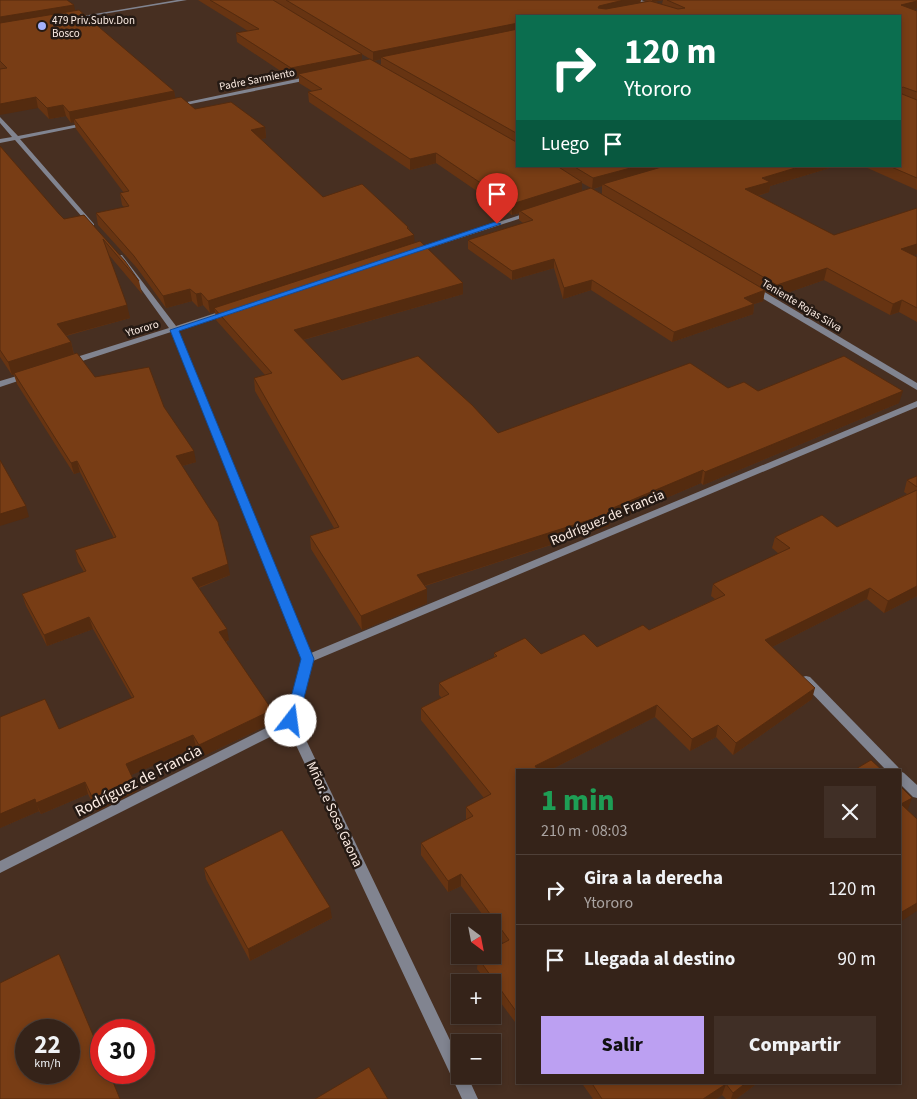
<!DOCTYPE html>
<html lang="es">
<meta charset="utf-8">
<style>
body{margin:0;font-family:"Source Sans 3",sans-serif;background:#402f26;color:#f1f3f6;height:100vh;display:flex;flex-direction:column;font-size:19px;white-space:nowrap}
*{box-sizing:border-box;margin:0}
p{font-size:16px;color:#aaa4a2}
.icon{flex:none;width:28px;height:28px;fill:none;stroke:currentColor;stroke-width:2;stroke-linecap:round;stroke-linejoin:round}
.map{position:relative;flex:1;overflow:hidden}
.side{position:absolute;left:516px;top:769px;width:385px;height:315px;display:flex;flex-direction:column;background:#352319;border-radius:0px;box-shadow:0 2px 8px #0003,0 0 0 1px #4f4038}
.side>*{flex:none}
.top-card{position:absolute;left:516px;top:15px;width:385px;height:152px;border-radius:0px;box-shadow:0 2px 8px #0003,0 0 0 1px #4f4038;background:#0b6e4f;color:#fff;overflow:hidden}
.needle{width:32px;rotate:148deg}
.fabs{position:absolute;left:451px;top:914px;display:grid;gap:10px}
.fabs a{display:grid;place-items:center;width:50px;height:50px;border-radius:0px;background:#352319;box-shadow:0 2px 8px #0003,0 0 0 1px #4f4038;font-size:25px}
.speed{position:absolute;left:15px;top:1019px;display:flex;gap:10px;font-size:25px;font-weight:700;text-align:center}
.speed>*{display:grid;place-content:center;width:65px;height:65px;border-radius:50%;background:#352319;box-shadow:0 2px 8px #0003,0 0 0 1px #4f4038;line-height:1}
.speed small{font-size:12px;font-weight:400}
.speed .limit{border:8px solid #d22;background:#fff;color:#111}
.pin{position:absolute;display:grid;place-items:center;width:42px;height:42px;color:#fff;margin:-51px -21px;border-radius:50% 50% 50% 0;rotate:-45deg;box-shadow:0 0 5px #0007}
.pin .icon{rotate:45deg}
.me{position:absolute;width:55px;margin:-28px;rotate:15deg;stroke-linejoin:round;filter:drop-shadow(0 0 4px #0008)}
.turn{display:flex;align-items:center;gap:18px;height:105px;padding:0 25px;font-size:22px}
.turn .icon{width:65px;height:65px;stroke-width:2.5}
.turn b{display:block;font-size:35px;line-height:42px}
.then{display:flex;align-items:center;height:48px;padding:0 25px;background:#0003;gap:10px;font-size:19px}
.round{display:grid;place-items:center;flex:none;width:52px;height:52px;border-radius:0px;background:#402f26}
.headline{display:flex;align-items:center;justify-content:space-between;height:85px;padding:0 25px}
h1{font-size:30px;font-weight:800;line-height:38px;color:#1e9e55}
.primary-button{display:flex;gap:10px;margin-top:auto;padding:10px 25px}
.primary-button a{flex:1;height:58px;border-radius:0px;background:#bca0f2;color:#111;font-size:20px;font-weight:800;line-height:58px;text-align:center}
.primary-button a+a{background:#402f26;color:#f1f3f6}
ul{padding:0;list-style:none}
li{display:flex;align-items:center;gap:15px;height:70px;padding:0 25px;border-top:1px solid #4f4038}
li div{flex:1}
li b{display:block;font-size:19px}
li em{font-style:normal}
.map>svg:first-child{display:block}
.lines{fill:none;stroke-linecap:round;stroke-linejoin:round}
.lane{fill:#818490;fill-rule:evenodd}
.street{fill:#818490;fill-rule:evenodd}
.wall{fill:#673412;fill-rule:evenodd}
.shaded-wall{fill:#542b0f}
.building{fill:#783d15;stroke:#542b0f;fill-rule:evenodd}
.route{fill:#1a73e8;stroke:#114b97}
.poi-dot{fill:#a4b1fc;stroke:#251a14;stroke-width:2}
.labels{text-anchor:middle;stroke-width:5;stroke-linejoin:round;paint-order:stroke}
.far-poi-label{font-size:11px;fill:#fcece3;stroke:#251a14;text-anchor:start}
.far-street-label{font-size:11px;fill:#fcece3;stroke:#251a14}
.street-label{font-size:14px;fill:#fcece3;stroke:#251a14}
.near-street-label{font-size:16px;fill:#fcece3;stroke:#251a14}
</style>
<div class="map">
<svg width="917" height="1099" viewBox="0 0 917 1099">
<rect width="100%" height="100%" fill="#472f21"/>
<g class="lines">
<!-- lane -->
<g class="lane">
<polygon points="806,676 810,677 898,767 900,770 886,770 802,683 800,680 802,677"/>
<polygon points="900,771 904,773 917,785 917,798 913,797 900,784"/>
</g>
<!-- street -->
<g class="street">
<polygon points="177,0 187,0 73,19 71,18"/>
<polygon points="635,0 641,0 682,16 676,16"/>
<polygon points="311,76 314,78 313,79 176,107 173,105"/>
<polygon points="0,117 18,136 90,122 91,123 88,125 20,139 94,224 94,226 90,226 15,140 0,143 0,139 12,137 0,123"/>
<polygon points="532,211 534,212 534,214 417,252 411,251"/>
<polygon points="118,255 122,255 176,326 225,310 228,310 232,312 178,330 311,653 917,401 917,407 313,661 297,721 460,1061 460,1075 467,1075 478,1099 462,1099 288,728 0,873 0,861 286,718 302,659 171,332 73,364 70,364 66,362 67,360 169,328 118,257"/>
<polygon points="750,287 756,287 917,383 917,390 750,291"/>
<polygon points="27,373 31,375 30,377 0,387 0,381"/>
</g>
</g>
<!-- wall -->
<g class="wall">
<polygon points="0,0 75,11 174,91 175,98 195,109 265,127 266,138 260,139 323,197 408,227 409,229 414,243 463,294 303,340 342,380 498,433 728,388 899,403 703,485 701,483 610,522 609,526 425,586 427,589 427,603 362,630 311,549 310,536 334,528 255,391 254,378 265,375 216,320 215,312 210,313 203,305 198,307 192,301 166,308 137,268 98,225 96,213 124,207 122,205 120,193 124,193 76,129 74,122 71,123 66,116 49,119 0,69"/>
<path d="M198 0H641L640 2 648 1 643 0H917V8L914 9 917 11V190L863 166H900L518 16V166H836L770 186 769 192 757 196 834 235 917 254 913 255 917 257V322L899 312 890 315 824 280 775 297 765 291 763 301 754 304 753 314 672 342 591 290 563 299 554 268 512 280 468 249V240L523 223 519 220V213L512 215 436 163 410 170 309 102 308 92 312 91 299 83V76L291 78 237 42 236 33 248 31ZM663 0 662 4 654 2ZM322 30 370 59 362 61V54ZM381 59V65L374 61ZM582 183 591 188 582 191ZM602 186V194L593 189Z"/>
<polygon points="0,146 59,214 64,219 84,215 139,281 142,294 109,255 130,318 66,336 71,342 74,354 95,377 164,407 196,462 182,466 230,575 199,588 229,640 226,642 274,722 201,757 196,747 131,775 133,779 137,791 97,811 88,794 41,814 39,811 0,828 59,729 132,698 93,629 47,646 26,606 22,594 84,572 78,562 75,550 114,538 80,472 74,474 17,384 14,375 12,375 0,357"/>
<polygon points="917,476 917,596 884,613 867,599 772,647 812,699 733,755 716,737 690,751 655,717 550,770 518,770 518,1026 492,991 492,982 487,982 477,969 478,958 503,943 492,929 492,922 488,922 461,886 448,892 421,855 421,843 466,820 466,807 484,798 421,720 421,708 442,698 439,695 439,683 494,657 494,653 541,654 597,647 649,630 715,599 711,596 713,584 779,554 772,548 775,537 837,527 907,494 904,492 907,480"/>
<polygon points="204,868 332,918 250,961 206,879"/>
<polygon points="581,1082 759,1082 736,1099 726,1099 722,1095 716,1099 593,1099"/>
</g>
<!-- shaded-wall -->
<g class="shaded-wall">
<polygon points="624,0 641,0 640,4 599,14 598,8 599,6"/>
<polygon points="652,0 663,0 652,2"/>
<polygon points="917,1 917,8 899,14 901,5"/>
<polygon points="74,5 76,15 0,27 0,17"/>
<polygon points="518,23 518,32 381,57 381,59 373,61 373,52"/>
<polygon points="362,54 362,63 298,74 299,76 291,78 291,68"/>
<polygon points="174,91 176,102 74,119 74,122 71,123 69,112"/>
<polygon points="36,97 38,108 0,115 0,104"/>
<polygon points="63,105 66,116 49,119 47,108"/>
<polygon points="265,127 266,138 252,141 251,130"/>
<polygon points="436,153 436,163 410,170 410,159"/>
<polygon points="638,166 675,166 603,184 602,186 592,189 593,178"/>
<polygon points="802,166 836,166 770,186 769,192 743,200 745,189 762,178"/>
<polygon points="582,182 582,192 520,211 519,213 512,215 512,204"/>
<polygon points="408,227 409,237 414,235 415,247 214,308 215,312 210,313 208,301 407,228"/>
<polygon points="917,244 917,254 898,260 901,249"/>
<polygon points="554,259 554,268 512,280 512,271"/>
<polygon points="827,268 824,280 775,297 777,285"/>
<polygon points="592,280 591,290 563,299 564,288"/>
<polygon points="463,283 463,294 295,342 294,330"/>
<polygon points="190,289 192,301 166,308 163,296"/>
<polygon points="765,290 763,301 742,308 744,298"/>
<polygon points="201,293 203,305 198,307 196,294"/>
<polygon points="902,300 899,312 890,315 893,304"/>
<polygon points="754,304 753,314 672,342 674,332"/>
<polygon points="127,305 130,318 60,337 57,324"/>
<polygon points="71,342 74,356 12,375 8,362"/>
<polygon points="903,391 899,403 703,485 705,472"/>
<polygon points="194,451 196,462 178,467 176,456"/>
<polygon points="77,461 80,472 74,474 71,463"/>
<polygon points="703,470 701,483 610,522 609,526 417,588 417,575 608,510"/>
<polygon points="26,506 29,517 0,526 0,514"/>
<polygon points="228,564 230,575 194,589 192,578"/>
<polygon points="917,586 917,596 884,613 888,601"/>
<polygon points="870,588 867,599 762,652 765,640"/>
<polygon points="427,589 427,603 362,630 361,616"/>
<polygon points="89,617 93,629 47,646 44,635"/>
<polygon points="227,629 229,640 222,643 219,632"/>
<polygon points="815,688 812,699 733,755 736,743"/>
<polygon points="657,705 655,717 550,770 535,770 535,766"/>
<polygon points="272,710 274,722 201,757 199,745"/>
<polygon points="718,725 716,737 690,751 692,739"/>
<polygon points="193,735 196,747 129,776 126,764"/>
<polygon points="133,779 137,791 97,811 93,799"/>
<polygon points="85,782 88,794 41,814 36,803"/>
<polygon points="912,798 908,809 900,814 901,804"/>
<polygon points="35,799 39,811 0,828 0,814"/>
<polygon points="461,874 461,886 448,892 448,881"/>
<polygon points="917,903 917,911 900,922 900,913"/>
<polygon points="330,907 332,918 250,961 248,949"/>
<polygon points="747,1082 759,1082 736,1099 731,1099 733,1093"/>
<polygon points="726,1084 722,1095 716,1099 703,1099"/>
</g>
<!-- building -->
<g class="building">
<polygon points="0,0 67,0 74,5 0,17"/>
<polygon points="210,0 273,0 362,54 291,68 236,33 259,29"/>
<polygon points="286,0 624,0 599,6 598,8 606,9 650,1 678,9 685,8 667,0 917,0 917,1 901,5 917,11 917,92 903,87 900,89 902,94 917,100 917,178 889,166 900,166 900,16 518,16 518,23 373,52"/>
<polygon points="79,10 174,91 69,112 63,105 47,108 36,97 0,104 0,69 7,68 0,61 0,23"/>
<polygon points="518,29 518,134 381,57"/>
<polygon points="370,59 518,143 518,166 557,166 582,182 512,204 436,153 410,159 308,92 322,89 298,74"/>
<polygon points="181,97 195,109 231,102 265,127 251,130 323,197 362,184 408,227 407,228 414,235 208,301 201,293 196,294 190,289 163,296 134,256 96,213 129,206 120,193 129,191 74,119"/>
<polygon points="0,146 59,214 64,219 84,215 125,261 139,281 103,239 127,305 57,324 71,342 8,362 0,350"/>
<polygon points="573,166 638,166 593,178"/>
<polygon points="665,166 802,166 762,178 770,182 745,189 834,235 917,208 917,244 901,249 917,257 917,308 902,300 893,304 827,268 777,285 603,184"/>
<polygon points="591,188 765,290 744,298 754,304 674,332 592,280 564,288 554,259 512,271 468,240 533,220 520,211"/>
<polygon points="420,241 463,283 294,330 342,380 418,356 472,405 498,433 690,363 728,388 744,382 758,391 844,356 903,391 705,472 703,470 608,510 611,513 417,575 427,589 361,616 310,536 339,527 254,378 272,373 214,308"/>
<polygon points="77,353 95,377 149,367 164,407 194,451 176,456 218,522 228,564 192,578 227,629 219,632 272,710 199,745 193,735 126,764 133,779 93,799 85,782 36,803 35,799 0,814 0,717 45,699 59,729 134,697 89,617 44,635 22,594 86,571 75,550 116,537 77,461 71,463 14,373"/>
<polygon points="0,460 26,506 0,514"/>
<polygon points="917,476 917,487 907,480"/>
<polygon points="917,490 917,586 888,601 870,588 765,640 815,688 736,743 718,725 692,739 657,705 535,766 538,770 518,770 518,1014 478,958 482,955 492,955 492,949 509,940 461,874 448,881 421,843 473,816 466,807 491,794 421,708 449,694 439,683 497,656 494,653 525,638 541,654 584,634 597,647 643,625 649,630 725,595 713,584 790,548 775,537 822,515 837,527"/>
<polygon points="871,760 882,770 854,770"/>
<polygon points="900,786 912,798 901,804 917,819 917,903 900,913"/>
<polygon points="282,830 330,907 248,949 204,868"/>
<path d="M59 954 101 1054V1072H109L120 1099H0V983ZM26 1030H69V1072H26Z"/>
<polygon points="369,1067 388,1099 315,1099"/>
<polygon points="591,1082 747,1082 733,1093 726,1084 703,1099 602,1099"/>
</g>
<!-- route -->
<polygon class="route" points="495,222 501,224 179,331 314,659 298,721 296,724 287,724 285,721 301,659 170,330"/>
<!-- markers -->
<circle class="poi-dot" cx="42" cy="26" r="5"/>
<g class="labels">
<!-- far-poi labels -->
<g class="far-poi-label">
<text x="52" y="24">479 Priv.Subv.Don<tspan x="52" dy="13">Bosco</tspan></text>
</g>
<!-- far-street labels -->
<g class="far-street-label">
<text transform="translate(257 79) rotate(-11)" y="4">Padre Sarmiento</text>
<text transform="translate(802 305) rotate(31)" y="4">Teniente Rojas Silva</text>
<text transform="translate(142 328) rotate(-17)" y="4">Ytororo</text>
</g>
<!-- street labels -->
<g class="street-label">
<text transform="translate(607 517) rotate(-23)" y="5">Rodríguez de Francia</text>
<text transform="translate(335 814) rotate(65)" y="5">Mñor. e Sosa Gaona</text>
</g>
<!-- near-street labels -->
<g class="near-street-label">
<text transform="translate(138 780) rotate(-27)" y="6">Rodríguez de Francia</text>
</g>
</g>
</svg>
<div class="fabs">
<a><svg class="needle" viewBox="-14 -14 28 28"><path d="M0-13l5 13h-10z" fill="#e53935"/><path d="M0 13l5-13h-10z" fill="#aaa4a2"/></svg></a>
<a>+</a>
<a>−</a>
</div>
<div class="speed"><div>22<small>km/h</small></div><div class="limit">30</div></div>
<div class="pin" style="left:497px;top:224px;background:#d93025"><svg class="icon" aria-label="arrive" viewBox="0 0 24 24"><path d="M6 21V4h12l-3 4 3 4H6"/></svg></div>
<svg class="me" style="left:291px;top:721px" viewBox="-20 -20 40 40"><circle r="19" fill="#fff"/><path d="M0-13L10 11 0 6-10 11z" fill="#1a73e8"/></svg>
<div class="top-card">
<div class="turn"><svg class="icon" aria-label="right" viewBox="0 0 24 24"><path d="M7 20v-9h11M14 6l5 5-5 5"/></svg><div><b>120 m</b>Ytororo</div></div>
<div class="then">Luego<svg class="icon" aria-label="arrive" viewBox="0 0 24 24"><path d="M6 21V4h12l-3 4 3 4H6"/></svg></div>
</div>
<section class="side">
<div class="headline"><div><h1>1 min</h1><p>210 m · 08:03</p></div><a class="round"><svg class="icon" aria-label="close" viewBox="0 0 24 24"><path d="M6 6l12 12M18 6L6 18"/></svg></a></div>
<ul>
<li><svg class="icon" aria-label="right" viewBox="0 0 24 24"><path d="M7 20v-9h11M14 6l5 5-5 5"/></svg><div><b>Gira a la derecha</b><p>Ytororo</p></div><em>120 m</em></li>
<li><svg class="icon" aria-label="arrive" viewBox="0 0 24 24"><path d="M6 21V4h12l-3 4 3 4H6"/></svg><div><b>Llegada al destino</b></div><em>90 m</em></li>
</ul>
<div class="primary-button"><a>Salir</a><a>Compartir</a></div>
</section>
</div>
